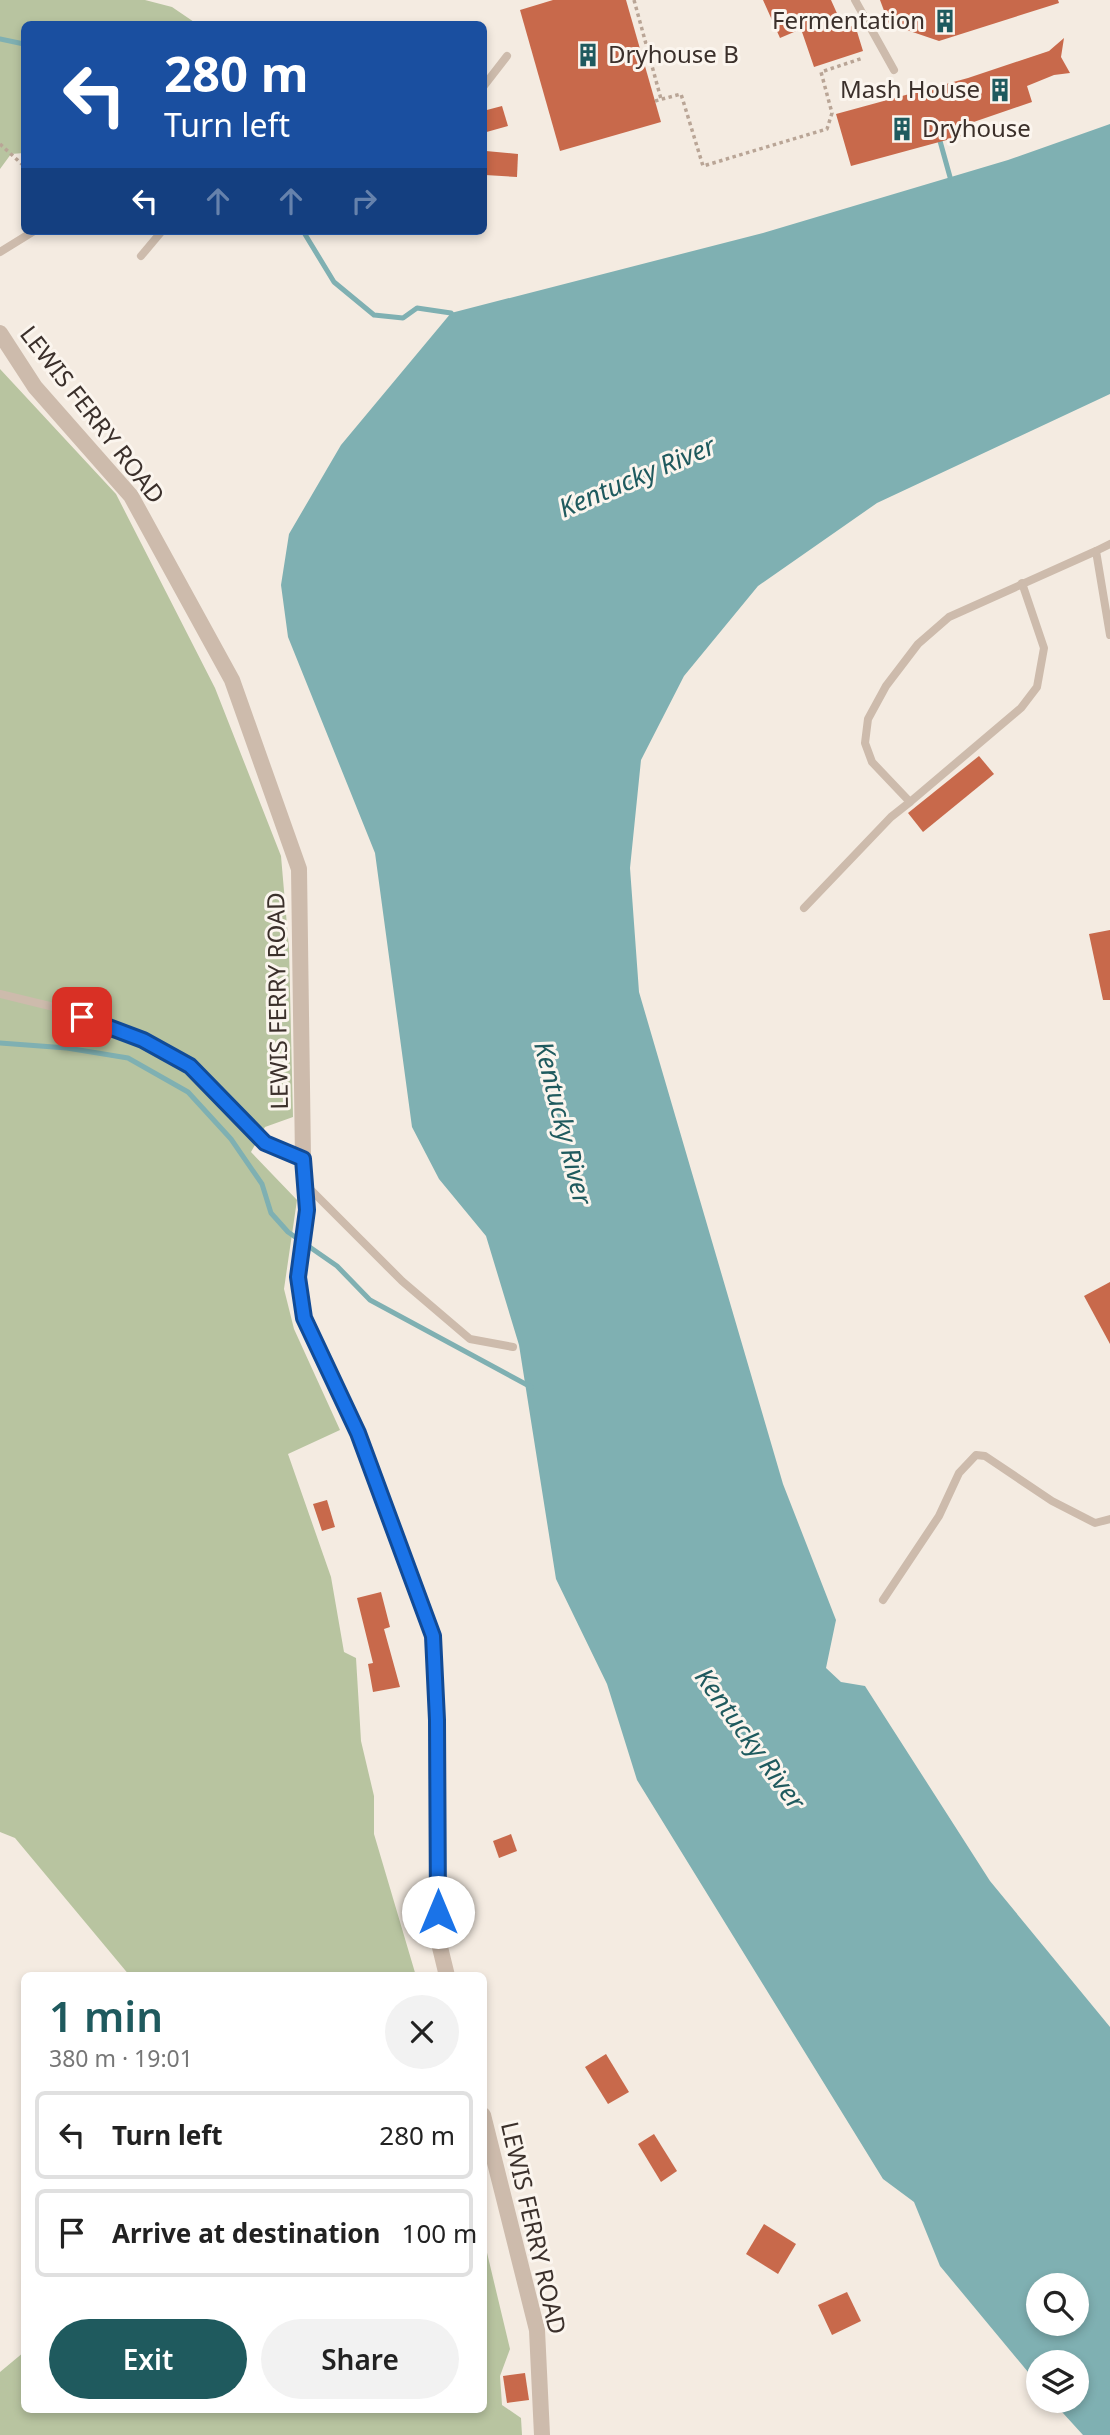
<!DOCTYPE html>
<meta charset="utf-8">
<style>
body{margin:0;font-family:"Noto Sans",sans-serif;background:#f2f2f2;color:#222;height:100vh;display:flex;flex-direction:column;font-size:26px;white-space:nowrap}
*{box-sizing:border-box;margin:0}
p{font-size:23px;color:#767676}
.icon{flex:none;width:38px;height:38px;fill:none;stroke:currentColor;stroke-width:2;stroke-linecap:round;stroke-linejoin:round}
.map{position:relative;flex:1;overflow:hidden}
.sheet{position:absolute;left:21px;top:1972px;width:466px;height:441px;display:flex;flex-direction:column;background:#fff;border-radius:10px;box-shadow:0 4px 10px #0003}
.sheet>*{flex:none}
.banner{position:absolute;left:21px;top:21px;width:466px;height:214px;border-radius:10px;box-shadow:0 4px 10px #0003;background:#1a4fa0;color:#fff;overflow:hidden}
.fabs{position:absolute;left:1026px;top:2273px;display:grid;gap:14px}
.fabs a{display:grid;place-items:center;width:63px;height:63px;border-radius:50%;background:#fff;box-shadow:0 4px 10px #0003;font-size:35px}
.pin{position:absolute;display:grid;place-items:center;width:60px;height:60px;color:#fff;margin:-30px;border-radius:14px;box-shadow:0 4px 10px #0006}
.me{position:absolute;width:77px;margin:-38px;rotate:0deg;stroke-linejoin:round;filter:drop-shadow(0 0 5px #0008)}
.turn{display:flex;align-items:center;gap:24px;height:147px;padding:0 28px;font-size:32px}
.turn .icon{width:91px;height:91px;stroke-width:2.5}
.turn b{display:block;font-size:49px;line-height:60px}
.lanes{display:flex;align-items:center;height:66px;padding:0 28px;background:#0003;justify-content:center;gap:35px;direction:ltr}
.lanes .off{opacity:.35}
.round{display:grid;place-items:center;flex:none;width:74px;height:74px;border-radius:37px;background:#f2f2f2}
.overview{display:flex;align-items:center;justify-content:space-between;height:119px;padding:0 28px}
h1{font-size:42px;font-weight:600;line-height:52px;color:#1f5a5e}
.primary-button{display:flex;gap:14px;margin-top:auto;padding:14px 28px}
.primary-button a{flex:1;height:80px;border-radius:42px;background:#1f5a5e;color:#fff;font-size:28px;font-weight:600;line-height:80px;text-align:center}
.primary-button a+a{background:#f2f2f2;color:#222}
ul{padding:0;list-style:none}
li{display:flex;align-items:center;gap:21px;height:88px;margin:0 14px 10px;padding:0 14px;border:4px solid #e0e0e0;border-radius:10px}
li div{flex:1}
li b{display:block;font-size:26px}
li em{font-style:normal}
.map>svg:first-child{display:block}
.green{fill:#b8c4a0}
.water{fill:#7fb0b2;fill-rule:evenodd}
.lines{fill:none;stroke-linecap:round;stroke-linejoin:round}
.stream{stroke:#7fb0b2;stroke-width:5}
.building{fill:#c8694b}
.path{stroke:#b9a596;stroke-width:3.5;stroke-dasharray:3.5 3.5;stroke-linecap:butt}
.lane{stroke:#cdbbac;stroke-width:8}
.street{stroke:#cdbbac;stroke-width:16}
.route-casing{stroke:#114b97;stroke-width:18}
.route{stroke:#1a73e8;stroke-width:12}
.labels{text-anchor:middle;stroke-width:6;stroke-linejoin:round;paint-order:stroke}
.poi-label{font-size:24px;fill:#3b302b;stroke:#fbf5ee;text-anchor:end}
.street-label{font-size:24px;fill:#3b302b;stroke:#fbf5ee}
.water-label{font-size:26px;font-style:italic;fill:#1f5a5e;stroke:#fbf5ee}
</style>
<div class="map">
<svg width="1110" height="2435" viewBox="0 0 1110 2435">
<rect width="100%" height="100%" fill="#f4ebe1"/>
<!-- green -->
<g class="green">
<polygon points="0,0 145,0 172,7 197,24 24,24 24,153 11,154 0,169"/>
<polygon points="0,369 116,494 215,688 281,856 289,949 293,1117 265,1127 251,1152 297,1200 284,1289 294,1329 340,1430 288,1454 331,1577 344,1652 356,1658 361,1741 374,1796 374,1834 416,1976 130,1976 15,1838 0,1832"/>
<polygon points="483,2236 510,2349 500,2376 502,2405 521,2418 522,2435 0,2435 0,2372 24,2352 24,2410 483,2410"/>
</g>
<!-- water -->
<path class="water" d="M1110 124V394L877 503 758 586 684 676 641 760 630 868 639 992 783 1484 836 1620 826 1668 841 1682 865 1686 990 1881 1110 2027V2435H1083L1052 2401H1076V2362H1038V2384L940 2266 914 2202 883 2179 637 1780 607 1684 556 1579 519 1345 486 1236 439 1179 412 1127 375 853 288 637 281 585 289 534 341 445 451 313 763 233 1008 160ZM1038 2286H1076V2324H1038Z"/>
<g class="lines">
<!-- stream -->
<g class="stream">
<polyline points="0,39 24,44"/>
<polyline points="940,141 950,177"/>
<polyline points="303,231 334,282 374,315 403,318 417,308 451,313 453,316"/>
<polyline points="0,1043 67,1048 128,1058 188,1092 231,1139 262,1184 271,1213 288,1232 337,1266 370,1300 531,1387"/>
</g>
</g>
<!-- building -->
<g class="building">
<polygon points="553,0 626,0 661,122 560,151 520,10"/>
<polygon points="763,0 831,0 844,29 855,25 863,51 814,67 801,29 780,38"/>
<polygon points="880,0 1058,0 1059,3 939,41 889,24"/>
<polygon points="1064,38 1061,57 1070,73 1054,75 1027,86 1032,102 962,126 965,135 851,166 836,114 968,78 1049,51"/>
<polygon points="502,106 508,126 483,133 483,111"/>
<polygon points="486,151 518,154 517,177 485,175"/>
<polygon points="979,756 994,774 923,832 908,813"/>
<polygon points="1110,930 1110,1000 1103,1000 1089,934"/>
<polygon points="1110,1282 1110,1344 1084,1296"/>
<polygon points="327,1500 335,1527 322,1531 313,1504"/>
<polygon points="381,1592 390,1627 384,1629 400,1687 373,1692 368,1664 373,1663 357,1598"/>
<polygon points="511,1834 517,1851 499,1858 493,1841"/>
<polygon points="606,2054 629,2092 608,2104 585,2067"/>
<polygon points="654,2134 677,2171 661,2182 638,2144"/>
<polygon points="764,2224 796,2244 778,2274 746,2254"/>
<polygon points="847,2292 861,2321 832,2335 818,2305"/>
<polygon points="525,2373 529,2400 507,2403 503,2376"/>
</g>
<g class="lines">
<!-- path -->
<g class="path">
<polyline points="634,0 661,99"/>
<polyline points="655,101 681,94 703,166 827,129 832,113 821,72 863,58"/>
<polyline points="0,144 24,166"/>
</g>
<!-- lane -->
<g class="lane">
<polyline points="855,0 894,70"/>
<polyline points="483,87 507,56"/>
<polyline points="0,252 34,231"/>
<polyline points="141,256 162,231"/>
<polyline points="1110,544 1096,551 1110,635"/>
<polyline points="910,802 1021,708 1037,687 1044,648 1022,583"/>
<polyline points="804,908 891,817 910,802 872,762 865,743 868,719 886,686 918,644 949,617 1096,551"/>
<polyline points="0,994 62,1009 143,1040 190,1066 265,1143 303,1159"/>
<polyline points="307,1186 402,1281 470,1339 513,1347"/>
<polyline points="883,1600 939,1516 959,1473 976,1455 985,1456 1052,1501 1095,1523 1110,1519"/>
</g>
<!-- street -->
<g class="street">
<polyline points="0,333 35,387 131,496 232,680 299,869 303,1159 307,1210 298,1277 304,1318 358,1433 433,1636 437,1720 438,1939 447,1976"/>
<polyline points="483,2115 537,2330 542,2435"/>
</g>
</g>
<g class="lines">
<!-- route casing -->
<g class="route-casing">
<polyline id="route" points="82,1017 143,1040 190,1066 265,1143 303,1159 307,1210 298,1277 304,1318 358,1433 433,1636 437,1720 438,1912"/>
</g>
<!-- route -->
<use href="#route" class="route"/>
</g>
<!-- icons -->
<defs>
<g id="building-bare" transform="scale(1.89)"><path d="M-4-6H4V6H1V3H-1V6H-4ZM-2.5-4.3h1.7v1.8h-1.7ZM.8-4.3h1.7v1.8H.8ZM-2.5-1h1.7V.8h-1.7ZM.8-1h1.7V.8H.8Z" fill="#1f5a5e" stroke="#fbf5ee" stroke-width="2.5" paint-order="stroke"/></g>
</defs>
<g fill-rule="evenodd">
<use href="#building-bare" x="945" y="21"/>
<use href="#building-bare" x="588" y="55"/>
<use href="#building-bare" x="1000" y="90"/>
<use href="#building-bare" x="902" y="129"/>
</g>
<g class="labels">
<!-- poi labels -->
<g class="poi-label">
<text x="925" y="29">Fermentation</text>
<text x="608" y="63" text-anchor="start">Dryhouse B</text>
<text x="980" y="98">Mash House</text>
<text x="922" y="137" text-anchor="start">Dryhouse</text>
</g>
<!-- street labels -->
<g class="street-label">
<text transform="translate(92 415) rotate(52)" y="8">LEWIS FERRY ROAD</text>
<text transform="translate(278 1001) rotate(-91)" y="8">LEWIS FERRY ROAD</text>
<text transform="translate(533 2228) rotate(77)" y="8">LEWIS FERRY ROAD</text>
</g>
<!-- water labels -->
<g class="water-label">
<text transform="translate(637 477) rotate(-23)" y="9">Kentucky River</text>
<text transform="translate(563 1123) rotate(76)" y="9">Kentucky River</text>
<text transform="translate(750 1739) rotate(54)" y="9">Kentucky River</text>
</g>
</g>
</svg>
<div class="fabs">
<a><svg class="icon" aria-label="search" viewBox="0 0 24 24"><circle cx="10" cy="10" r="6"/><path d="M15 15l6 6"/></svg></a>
<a><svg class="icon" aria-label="layers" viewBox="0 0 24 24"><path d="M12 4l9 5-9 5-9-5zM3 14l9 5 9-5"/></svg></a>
</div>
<div class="pin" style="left:82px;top:1017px;background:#d93025"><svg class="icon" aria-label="arrive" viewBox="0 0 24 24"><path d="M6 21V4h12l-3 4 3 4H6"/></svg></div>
<svg class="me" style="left:438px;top:1912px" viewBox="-20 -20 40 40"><circle r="19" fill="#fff"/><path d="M0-13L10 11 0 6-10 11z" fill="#1a73e8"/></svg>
<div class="banner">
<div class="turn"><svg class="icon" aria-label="left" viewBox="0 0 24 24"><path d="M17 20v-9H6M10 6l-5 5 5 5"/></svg><div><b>280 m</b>Turn left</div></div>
<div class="lanes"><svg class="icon" aria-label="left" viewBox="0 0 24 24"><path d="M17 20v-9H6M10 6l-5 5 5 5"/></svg><svg class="icon off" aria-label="ahead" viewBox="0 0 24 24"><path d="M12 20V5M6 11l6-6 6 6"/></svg><svg class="icon off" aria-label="ahead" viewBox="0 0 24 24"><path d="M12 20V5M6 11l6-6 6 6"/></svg><svg class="icon off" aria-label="right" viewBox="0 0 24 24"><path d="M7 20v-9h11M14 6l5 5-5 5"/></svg></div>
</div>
<section class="sheet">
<div class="overview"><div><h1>1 min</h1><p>380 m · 19:01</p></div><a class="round"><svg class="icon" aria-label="close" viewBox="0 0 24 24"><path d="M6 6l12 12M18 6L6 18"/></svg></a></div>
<ul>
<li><svg class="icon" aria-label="left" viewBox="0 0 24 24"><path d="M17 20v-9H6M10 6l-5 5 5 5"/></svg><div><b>Turn left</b></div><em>280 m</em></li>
<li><svg class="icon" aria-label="arrive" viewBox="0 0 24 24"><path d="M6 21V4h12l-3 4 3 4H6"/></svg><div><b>Arrive at destination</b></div><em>100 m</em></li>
</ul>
<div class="primary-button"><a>Exit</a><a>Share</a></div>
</section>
</div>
